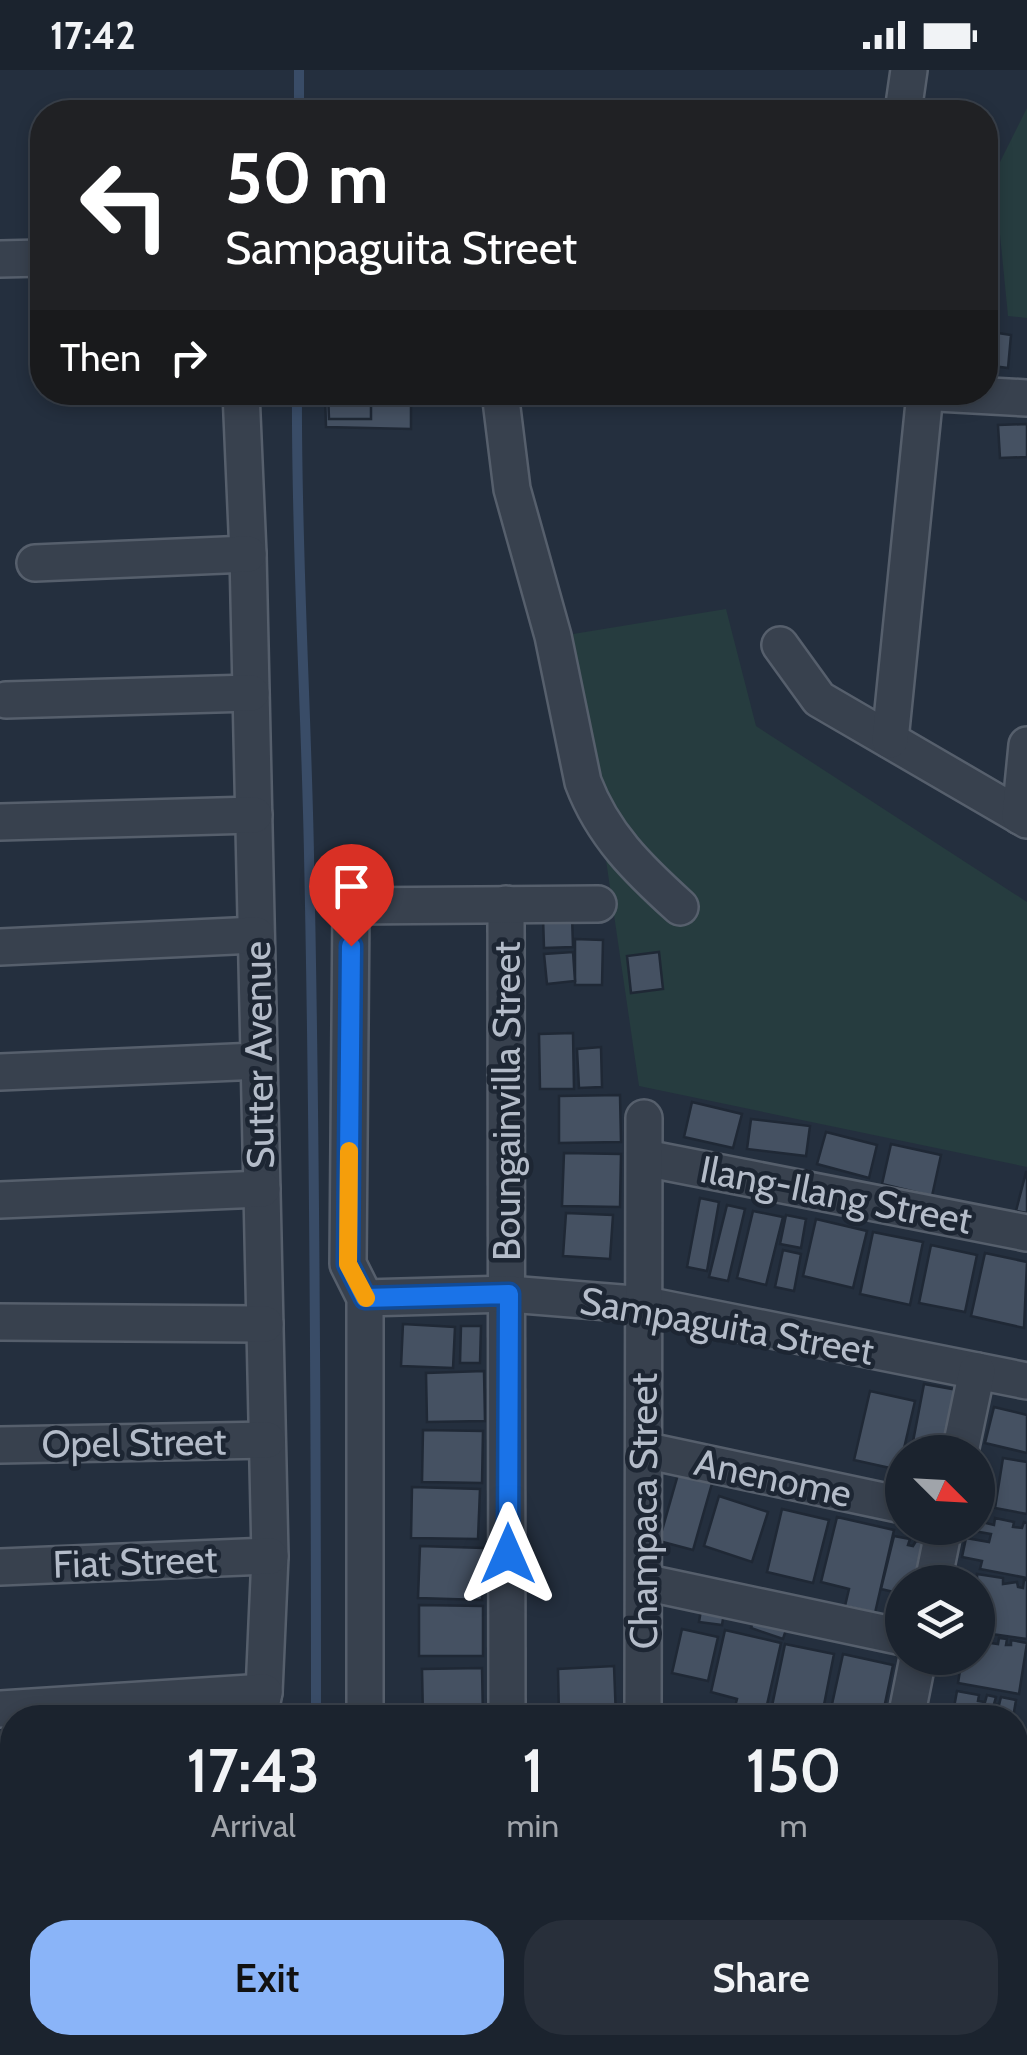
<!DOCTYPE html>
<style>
body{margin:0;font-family:Cabin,sans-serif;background:#282f3a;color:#f1f3f6;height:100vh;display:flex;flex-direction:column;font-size:38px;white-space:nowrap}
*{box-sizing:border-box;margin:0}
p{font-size:32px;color:#a0a4aa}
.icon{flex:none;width:55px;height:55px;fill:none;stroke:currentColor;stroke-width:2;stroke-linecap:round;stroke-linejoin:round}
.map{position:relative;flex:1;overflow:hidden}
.panel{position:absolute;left:0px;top:1635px;width:1028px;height:350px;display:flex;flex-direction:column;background:#1b232e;border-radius:40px 40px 0 0;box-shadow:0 5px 15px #0003,0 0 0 2px #39404a}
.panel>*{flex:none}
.top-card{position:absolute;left:30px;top:30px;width:968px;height:305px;border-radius:40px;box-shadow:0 5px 15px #0003,0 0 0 2px #39404a;background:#202124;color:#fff;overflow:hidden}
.needle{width:65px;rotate:114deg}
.tools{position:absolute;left:885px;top:1365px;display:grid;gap:20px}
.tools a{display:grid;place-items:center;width:110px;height:110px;border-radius:50%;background:#1b232e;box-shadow:0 5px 15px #0003,0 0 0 2px #39404a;font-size:50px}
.pin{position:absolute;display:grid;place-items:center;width:85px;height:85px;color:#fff;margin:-102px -42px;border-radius:50% 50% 50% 0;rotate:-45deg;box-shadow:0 0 10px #0007}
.pin .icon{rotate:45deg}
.me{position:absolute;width:110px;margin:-55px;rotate:0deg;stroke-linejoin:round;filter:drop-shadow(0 0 8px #0008)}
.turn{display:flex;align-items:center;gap:35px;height:210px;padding:0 30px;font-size:45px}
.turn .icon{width:130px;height:130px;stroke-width:2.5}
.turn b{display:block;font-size:70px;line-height:85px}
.then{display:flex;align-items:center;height:95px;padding:0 30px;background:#0003;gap:20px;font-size:38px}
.eta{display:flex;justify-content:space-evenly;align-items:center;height:170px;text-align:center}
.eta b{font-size:60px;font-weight:600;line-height:70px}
.action{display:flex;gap:20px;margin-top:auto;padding:20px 30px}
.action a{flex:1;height:115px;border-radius:40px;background:#8ab4f8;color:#111;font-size:40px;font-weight:600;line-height:115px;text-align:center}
.action a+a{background:#282f3a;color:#f1f3f6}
.status{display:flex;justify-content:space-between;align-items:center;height:70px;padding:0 50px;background:#1b232e;direction:ltr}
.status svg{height:28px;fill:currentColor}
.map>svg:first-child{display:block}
.green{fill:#263c3f}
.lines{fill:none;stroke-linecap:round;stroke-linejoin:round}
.stream{stroke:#394c67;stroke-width:10}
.building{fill:#455162;stroke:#1f2835;stroke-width:2.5}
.street-casing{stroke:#565f6c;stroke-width:40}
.street{stroke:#38414e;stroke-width:35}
.route-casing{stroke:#114b97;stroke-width:25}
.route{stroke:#1a73e8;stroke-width:18}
.slow{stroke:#f59e0b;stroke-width:18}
.labels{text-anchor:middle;stroke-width:9;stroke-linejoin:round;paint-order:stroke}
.street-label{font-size:38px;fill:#b4bcc9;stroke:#1d2633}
</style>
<div class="status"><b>17:42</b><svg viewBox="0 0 49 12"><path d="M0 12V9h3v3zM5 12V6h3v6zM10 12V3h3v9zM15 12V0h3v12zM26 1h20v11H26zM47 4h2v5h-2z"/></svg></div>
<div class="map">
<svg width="1027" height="1985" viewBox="0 0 1027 1985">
<rect width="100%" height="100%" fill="#242f3e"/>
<!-- green -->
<g class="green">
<polygon points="1027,38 1027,248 1008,246 994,104"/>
<polygon points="726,539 756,656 1027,832 1027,1097 639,1016 573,564"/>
</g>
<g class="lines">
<!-- stream -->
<g class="stream">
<polyline points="299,42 299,0"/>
<path d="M297 322C296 477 306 630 309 784 315 1072 316 1360 316 1648"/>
<polyline points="314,1972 315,1985"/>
</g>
</g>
<!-- building -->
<g class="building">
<polygon points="985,171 997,177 985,199"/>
<polygon points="985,261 1011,265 1008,298 985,295"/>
<polygon points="325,322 411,322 411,359 326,357"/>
<polygon points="328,322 371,322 371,349 329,349"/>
<polygon points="1027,354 1027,387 1000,388 998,355"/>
<polygon points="572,845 573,877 544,878 543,847"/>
<polygon points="575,869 603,870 602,915 575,915"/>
<polygon points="573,882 575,911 547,914 544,884"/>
<polygon points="659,882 663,919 631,923 627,886"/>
<polygon points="573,963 574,1019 540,1019 539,964"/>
<polygon points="601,977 602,1017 579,1018 577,979"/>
<polygon points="620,1025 621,1072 559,1073 559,1026"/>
<polygon points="692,1032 742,1044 733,1078 684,1067"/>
<polygon points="751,1049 810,1056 806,1086 747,1079"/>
<polygon points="826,1062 877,1075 869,1108 817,1094"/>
<polygon points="891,1074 941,1085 932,1126 882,1114"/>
<polygon points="564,1083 621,1084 620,1137 562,1136"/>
<polygon points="1026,1102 1027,1102 1027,1143 1016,1141"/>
<polygon points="700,1128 719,1132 707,1201 687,1197"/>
<polygon points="727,1135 745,1139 728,1211 709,1207"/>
<polygon points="753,1141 783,1147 766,1215 737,1208"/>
<polygon points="566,1143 613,1145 610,1189 563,1186"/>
<polygon points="786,1145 806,1149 801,1178 780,1174"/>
<polygon points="816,1149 867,1161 853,1218 803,1206"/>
<polygon points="873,1162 923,1172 910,1235 860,1224"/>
<polygon points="931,1175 977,1185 965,1242 919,1233"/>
<polygon points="783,1180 801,1184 794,1221 775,1217"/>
<polygon points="985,1183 1027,1192 1024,1258 971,1246"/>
<polygon points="403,1254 455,1257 453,1298 401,1296"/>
<polygon points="461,1256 481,1256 480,1293 460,1293"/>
<polygon points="484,1301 485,1351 427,1352 426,1303"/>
<polygon points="924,1314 963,1321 953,1382 911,1382"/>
<polygon points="870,1321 915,1331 899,1400 854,1390"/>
<polygon points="994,1337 1027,1345 1027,1383 985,1373"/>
<polygon points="423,1360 483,1361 482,1413 422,1412"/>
<polygon points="1003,1388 1027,1392 1027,1444 995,1438"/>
<polygon points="681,1394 715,1403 693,1480 659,1471"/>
<polygon points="412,1417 480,1419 478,1469 411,1468"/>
<polygon points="719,1426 768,1442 752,1492 704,1476"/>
<polygon points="782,1439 829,1450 813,1513 767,1502"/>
<polygon points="837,1447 894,1460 875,1543 845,1536 849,1519 821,1512"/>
<polygon points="995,1448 1014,1452 1013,1457 1022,1458 1024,1452 1027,1453 1027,1508 980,1499 982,1491 962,1487 966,1468 989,1472 991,1464 968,1460 969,1458 978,1458 978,1451 994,1455"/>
<polygon points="894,1466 910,1469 908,1475 913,1476 916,1471 931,1474 922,1512 902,1512 902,1524 881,1519"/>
<polygon points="420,1476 484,1478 482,1530 418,1528"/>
<polygon points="977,1504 1003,1508 1003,1514 1017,1512 1018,1517 1023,1518 1024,1510 1027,1510 1027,1569 978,1562"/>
<polygon points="702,1534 725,1537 722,1555 699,1552"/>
<polygon points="419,1535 483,1536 483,1586 419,1586"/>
<polygon points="756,1543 788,1554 783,1569 751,1558"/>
<polygon points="682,1559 718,1567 708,1611 672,1603"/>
<polygon points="725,1560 781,1573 764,1648 733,1645 737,1629 711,1622"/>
<polygon points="978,1565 991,1567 990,1573 998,1574 999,1568 1007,1569 1006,1575 1011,1575 1011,1570 1027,1573 1019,1624 958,1613 962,1588 978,1588"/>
<polygon points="785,1574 834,1584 822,1645 772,1636"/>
<polygon points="843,1584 893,1595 882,1648 829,1648"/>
<polygon points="614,1596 616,1648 559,1648 558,1599"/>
<polygon points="482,1598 483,1648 423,1648 422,1599"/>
<polygon points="957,1621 979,1625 978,1631 985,1632 987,1625 996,1627 994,1634 999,1635 1001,1627 1016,1630 1013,1648 952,1648"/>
<polygon points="0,1802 12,1808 12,1878 0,1872"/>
<polygon points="1015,1896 1027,1898 1027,1931 1015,1929"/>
<polygon points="3,1922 12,1926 12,1972 23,1972 17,1985 0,1978"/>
<polygon points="1025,1934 1027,1935 1027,1977 1018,1974"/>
<rect x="422" y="1972" width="66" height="13"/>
<rect x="554" y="1972" width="64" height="13"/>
<polygon points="669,1972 697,1972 696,1985 668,1985"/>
<polygon points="791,1972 831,1973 829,1985 789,1985"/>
</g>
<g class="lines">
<!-- street casing -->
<g class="street-casing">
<g id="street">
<polyline points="903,42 909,0"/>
<polyline points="0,189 42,188"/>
<polyline points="241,322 248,484 270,1486 264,1622 259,1648"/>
<path d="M500 322 512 419 553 566 583 712C603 765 638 799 680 837"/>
<polyline points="919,322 1027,328"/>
<polyline points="35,493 248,484"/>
<polyline points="780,575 819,629 1027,750"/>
<polyline points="6,630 251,623"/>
<polyline points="890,670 925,323"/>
<polyline points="1020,746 1027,675"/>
<polyline points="0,752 254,745"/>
<polyline points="506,834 507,1648"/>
<polyline points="0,877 256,865"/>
<polyline points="0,1002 259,991"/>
<polyline points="645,1088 1027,1163"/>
<polyline points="0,1130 262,1119"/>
<polyline points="365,1228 509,1224 646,1235 1027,1311"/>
<polyline points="0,1252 265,1254"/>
<polyline points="0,1375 267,1370"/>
<polyline points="644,1380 902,1435"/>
<polyline points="960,1382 977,1301"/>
<polyline points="0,1497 270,1486"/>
<polyline points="644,1512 902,1567"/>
<polyline points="933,1512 944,1458"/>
<polyline points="0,1639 264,1622"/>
<polyline points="365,1648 365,1228 348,1194 351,836 598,834"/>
<polyline points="643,1648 644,1048"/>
<polyline points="906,1648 918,1588"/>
<polyline points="0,1740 12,1747"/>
<polyline points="1015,1760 1027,1701"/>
<polyline points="0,1891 12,1897"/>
<polyline points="171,1972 197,1985"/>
<polyline points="506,1972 506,1985"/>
<polyline points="641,1972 641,1985"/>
<polyline points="898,1972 956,1985"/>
<polyline points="259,1985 259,1972"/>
<polyline points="366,1985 366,1972"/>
<polyline points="836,1985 838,1972"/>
</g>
</g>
<!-- street -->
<use href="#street" class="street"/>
</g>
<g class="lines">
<!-- route casing -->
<g class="route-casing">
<polyline id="route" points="351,876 348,1194 365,1228 509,1224 508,1484"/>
</g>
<!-- route -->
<use href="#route" class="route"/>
<!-- slow -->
<polyline class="slow" points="349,1081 348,1194 366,1228"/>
</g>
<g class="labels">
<!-- street labels -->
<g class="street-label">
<text transform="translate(259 985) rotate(-91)" y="13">Sutter Avenue</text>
<text transform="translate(507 1031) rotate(-90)" y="13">Boungainvilla Street</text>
<text transform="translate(836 1125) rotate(11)" y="13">Ilang-Ilang Street</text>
<text transform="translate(727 1256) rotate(10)" y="13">Sampaguita Street</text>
<text transform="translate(134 1373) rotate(-1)" y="13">Opel Street</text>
<text transform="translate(773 1408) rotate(12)" y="13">Anenome</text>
<text transform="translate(644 1441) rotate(-90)" y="13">Champaca Street</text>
<text transform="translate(135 1492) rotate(-2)" y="13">Fiat Street</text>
</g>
</g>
</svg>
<div class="tools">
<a><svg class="needle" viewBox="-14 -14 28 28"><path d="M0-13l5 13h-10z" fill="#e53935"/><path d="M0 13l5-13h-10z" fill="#a0a4aa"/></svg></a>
<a><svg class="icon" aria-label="layers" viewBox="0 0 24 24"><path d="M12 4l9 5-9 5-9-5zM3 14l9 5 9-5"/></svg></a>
</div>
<div class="pin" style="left:351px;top:876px;background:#d93025"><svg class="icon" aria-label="arrive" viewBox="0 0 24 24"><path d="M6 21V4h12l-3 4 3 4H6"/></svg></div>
<svg class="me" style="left:508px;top:1484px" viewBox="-20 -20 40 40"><path d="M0-17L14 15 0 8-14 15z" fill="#1a73e8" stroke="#fff" stroke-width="4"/></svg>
<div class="top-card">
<div class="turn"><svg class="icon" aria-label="left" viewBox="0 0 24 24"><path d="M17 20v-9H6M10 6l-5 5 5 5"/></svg><div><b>50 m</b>Sampaguita Street</div></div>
<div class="then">Then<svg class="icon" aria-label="right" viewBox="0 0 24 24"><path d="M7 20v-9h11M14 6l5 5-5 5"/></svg></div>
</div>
<section class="panel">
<div class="eta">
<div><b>17:43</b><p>Arrival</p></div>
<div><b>1</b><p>min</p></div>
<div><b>150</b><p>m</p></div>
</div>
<div class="action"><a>Exit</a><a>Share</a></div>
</section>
</div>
